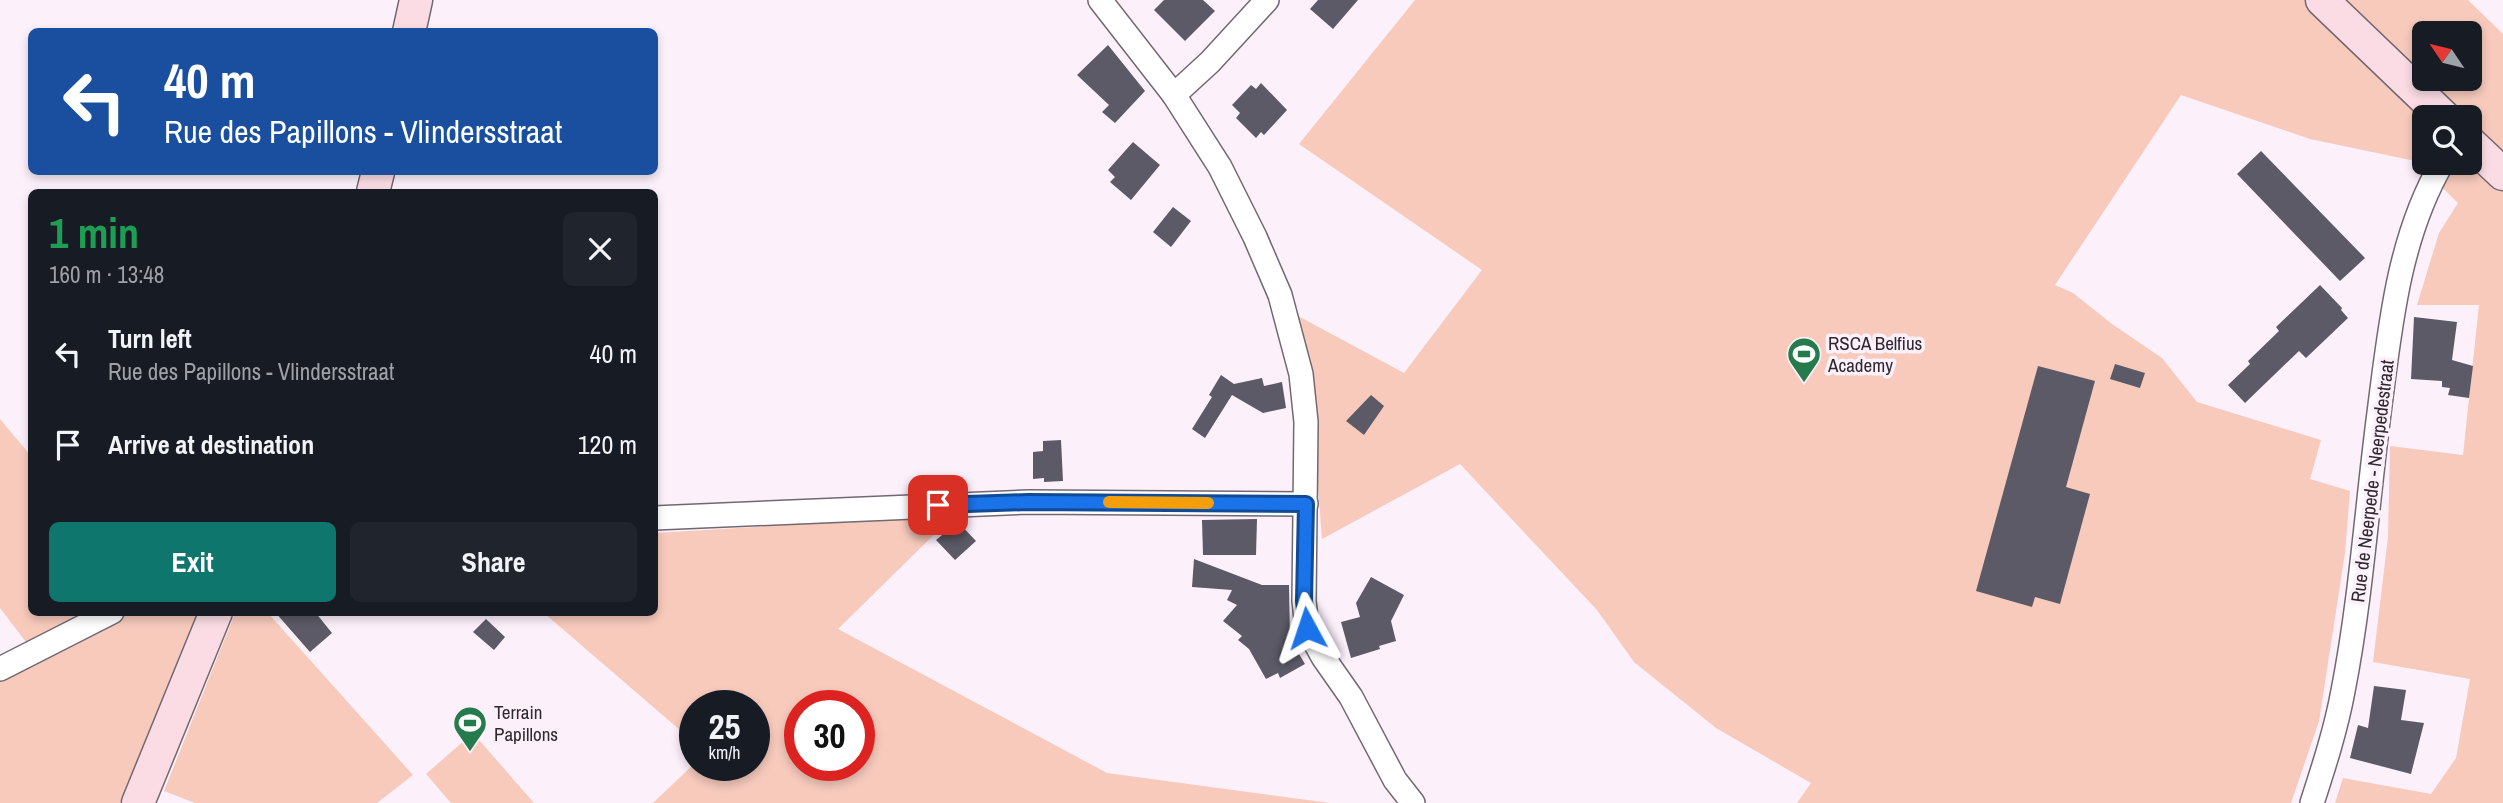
<!DOCTYPE html>
<meta charset="utf-8">
<style>
body{margin:0;font-family:"Archivo Narrow",sans-serif;background:#20242c;color:#f1f3f6;height:100vh;display:flex;flex-direction:column;font-size:26px;white-space:nowrap}
*{box-sizing:border-box;margin:0}
p{font-size:23px;color:#9ea1a6}
.icon{flex:none;width:38px;height:38px;fill:none;stroke:currentColor;stroke-width:2;stroke-linecap:round;stroke-linejoin:round}
.map{position:relative;flex:1;overflow:hidden}
.details{position:absolute;left:28px;top:189px;width:630px;height:427px;display:flex;flex-direction:column;background:#171b24;border-radius:10px;box-shadow:0 4px 10px #0003}
.details>*{flex:none}
.hud{position:absolute;left:28px;top:28px;width:630px;height:147px;border-radius:10px;box-shadow:0 4px 10px #0003;background:#1a4fa0;color:#fff;overflow:hidden}
.needle{width:46px;rotate:305deg}
.tools{position:absolute;left:2412px;top:21px;display:grid;gap:14px}
.tools a{display:grid;place-items:center;width:70px;height:70px;border-radius:10px;background:#171b24;box-shadow:0 4px 10px #0003;font-size:35px}
.speed{position:absolute;left:679px;top:690px;display:flex;gap:14px;font-size:35px;font-weight:700;text-align:center}
.speed>*{display:grid;place-content:center;width:91px;height:91px;border-radius:50%;background:#171b24;box-shadow:0 4px 10px #0003;line-height:1}
.speed small{font-size:18px;font-weight:400}
.speed .limit{border:10px solid #d22;background:#fff;color:#111}
.pin{position:absolute;display:grid;place-items:center;width:60px;height:60px;color:#fff;margin:-30px;border-radius:14px;box-shadow:0 4px 10px #0006}
.me{position:absolute;width:77px;margin:-38px;rotate:355deg;stroke-linejoin:round;filter:drop-shadow(0 0 5px #0008)}
.turn{display:flex;align-items:center;gap:24px;height:147px;padding:0 21px;font-size:32px}
.turn .icon{width:91px;height:91px;stroke-width:2.5}
.turn b{display:block;font-size:49px;line-height:60px}
.round{display:grid;place-items:center;flex:none;width:74px;height:74px;border-radius:10px;background:#20242c}
.headline{display:flex;align-items:center;justify-content:space-between;height:119px;padding:0 21px}
h1{font-size:42px;font-weight:700;line-height:52px;color:#1e9e55}
.cta{display:flex;gap:14px;margin-top:auto;padding:14px 21px}
.cta a{flex:1;height:80px;border-radius:10px;background:#0f766e;color:#fff;font-size:28px;font-weight:700;line-height:80px;text-align:center}
.cta a+a{background:#20242c;color:#f1f3f6}
ul{padding:0;list-style:none}
li{display:flex;align-items:center;gap:21px;height:91px;padding:0 21px}
li div{flex:1}
li b{display:block;font-size:26px}
li em{font-style:normal}
.map>svg:first-child{display:block}
.green{fill:#f7cabc;fill-rule:evenodd}
.building{fill:#5c5a66}
.lines{fill:none;stroke-linecap:round;stroke-linejoin:round}
.street-casing{stroke:#726871;stroke-width:26}
.secondary-casing{stroke:#726871;stroke-width:35}
.street{stroke:#fff;stroke-width:23}
.secondary{stroke:#fbdce5;stroke-width:32}
.route-casing{stroke:#114b97;stroke-width:18}
.route{stroke:#1a73e8;stroke-width:12}
.slow{stroke:#f59e0b;stroke-width:12}
.labels{text-anchor:middle;stroke-width:7;stroke-linejoin:round;paint-order:stroke}
.poi-label{font-size:19px;fill:#2e292d;stroke:#fcf0fb;text-anchor:start}
.street-label{font-size:19px;fill:#2e292d;stroke:#fcf0fb}
</style>
<div class="map">
<svg width="2503" height="803" viewBox="0 0 2503 803">
<rect width="100%" height="100%" fill="#fcf0fb"/>
<!-- green -->
<g class="green">
<path d="M1415 0H2468L2503 34V803H2335L2343 778 2431 794 2456 758 2470 679 2373 662 2388 537 2390 446 2463 455 2479 305H2417L2439 233 2458 203 2415 161 2310 139 2181 95 2055 285 2073 293 2112 324 2162 358 2197 402 2321 440 2310 479 2350 491 2345 553 2319 721 2291 803H1797L1811 783 1716 728 1634 662 1597 610 1460 464 1322 539 1311 396 1296 325 1298 316 1404 373 1482 270 1299 144ZM2424 33H2469V79H2424ZM2424 117H2469V163H2424Z"/>
<polygon points="0,419 31,456 32,612 93,613 29,646 0,608"/>
<path d="M954 515 838 629 1107 773 1330 803H653L695 763 754 765V705H695V743L544 613 654 612 655 533ZM800 705H859V765H800Z"/>
<polygon points="122,613 198,613 120,803 0,803 0,675"/>
<polygon points="235,613 268,613 413,775 377,803 195,803 164,791"/>
<polygon points="473,733 534,803 451,803 426,774"/>
</g>
<!-- building -->
<g class="building">
<polygon points="1164,0 1203,0 1215,11 1185,41 1154,10"/>
<polygon points="1318,0 1358,0 1333,29 1310,9"/>
<polygon points="1108,45 1145,91 1115,123 1102,112 1109,105 1077,75"/>
<polygon points="1261,83 1287,110 1264,135 1261,132 1256,138 1236,118 1240,113 1232,105 1251,85 1256,89"/>
<polygon points="1133,142 1160,165 1131,200 1110,182 1115,177 1108,170"/>
<polygon points="2261,151 2365,258 2340,281 2237,174"/>
<polygon points="1173,207 1191,221 1171,247 1153,232"/>
<polygon points="2320,285 2342,308 2341,310 2348,318 2306,358 2299,351 2245,403 2228,385 2250,364 2248,361 2279,331 2276,327"/>
<polygon points="2414,317 2457,322 2452,360 2473,366 2469,398 2448,395 2450,388 2442,387 2442,381 2411,379"/>
<polygon points="2115,364 2145,373 2140,388 2110,379"/>
<polygon points="2038,366 2095,381 2066,487 2090,494 2060,604 2035,597 2032,607 1976,591"/>
<polygon points="1221,375 1234,384 1262,378 1264,386 1282,382 1286,408 1263,413 1232,395 1205,438 1192,429 1212,397 1209,395"/>
<polygon points="1371,395 1384,406 1364,435 1346,421"/>
<polygon points="1061,440 1063,481 1044,482 1044,478 1033,479 1033,452 1043,451 1043,441"/>
<polygon points="1257,519 1256,555 1203,555 1202,520"/>
<polygon points="958,522 976,541 955,560 936,540"/>
<polygon points="1194,559 1262,585 1289,585 1290,639 1305,664 1280,678 1278,673 1266,679 1249,649 1238,640 1242,636 1223,621 1237,605 1227,600 1232,590 1192,587"/>
<polygon points="1371,577 1404,595 1391,621 1396,641 1379,646 1380,649 1351,658 1341,622 1360,617 1356,603"/>
<polygon points="275,612 315,612 332,633 310,652"/>
<polygon points="486,619 505,637 494,650 473,632"/>
<polygon points="2374,686 2406,690 2401,720 2424,723 2411,774 2350,758 2358,725 2368,728"/>
</g>
<g class="lines">
<!-- street casing -->
<g class="street-casing">
<g id="street">
<polyline points="1100,0 1174,95 1220,167 1255,237 1280,295 1301,374 1306,422 1304,601 1307,628 1323,657 1351,697 1395,780 1413,803"/>
<polyline points="1174,95 1210,62 1267,0"/>
<polyline points="654,518 1028,502 1306,504"/>
<polyline points="0,669 112,612"/>
<path d="M2312 803C2324 766 2336 729 2343 691 2361 599 2367 505 2379 413 2390 328 2398 239 2442 163"/>
</g>
</g>
<!-- secondary casing -->
<g class="secondary-casing">
<g id="secondary">
<polyline points="2322,0 2444,117"/>
<polyline points="409,32 416,0"/>
<polyline points="2469,142 2503,174"/>
<polyline points="373,192 378,172"/>
<polyline points="138,803 216,612"/>
</g>
</g>
<!-- street -->
<use href="#street" class="street"/>
<!-- secondary -->
<use href="#secondary" class="secondary"/>
</g>
<g class="lines">
<!-- route casing -->
<g class="route-casing">
<polyline id="route" points="938,505 1028,502 1306,504 1304,601 1307,628"/>
</g>
<!-- route -->
<use href="#route" class="route"/>
<!-- slow -->
<polyline class="slow" points="1109,502 1208,503"/>
</g>
<!-- icons -->
<defs>
<g id="stadium-pin" transform="scale(1.75)"><path d="M0 17L-7.5 6A9.5 9.5 0 1 1 7.5 6Z" fill="#267b4d" stroke="#fcf0fb"/><path d="M0-5a6.5 5 0 1 0 0 10a6.5 5 0 1 0 0-10ZM-3.5-1.8h7v3.6h-7Z" fill="#fff"/></g>
</defs>
<g fill-rule="evenodd">
<use href="#stadium-pin" x="1804" y="354"/>
<use href="#stadium-pin" x="470" y="723"/>
</g>
<g class="labels">
<!-- poi labels -->
<g class="poi-label">
<text x="1828" y="350">RSCA Belfius<tspan x="1828" dy="22">Academy</tspan></text>
<text x="494" y="719">Terrain<tspan x="494" dy="22">Papillons</tspan></text>
</g>
<!-- street labels -->
<g class="street-label">
<text transform="translate(2372 481) rotate(-83)" y="7">Rue de Neerpede - Neerpedestraat</text>
</g>
</g>
</svg>
<div class="tools">
<a><svg class="needle" viewBox="-14 -14 28 28"><path d="M0-13l5 13h-10z" fill="#e53935"/><path d="M0 13l5-13h-10z" fill="#9ea1a6"/></svg></a>
<a><svg class="icon" aria-label="search" viewBox="0 0 24 24"><circle cx="10" cy="10" r="6"/><path d="M15 15l6 6"/></svg></a>
</div>
<div class="speed"><div>25<small>km/h</small></div><div class="limit">30</div></div>
<div class="pin" style="left:938px;top:505px;background:#d93025"><svg class="icon" aria-label="arrive" viewBox="0 0 24 24"><path d="M6 21V4h12l-3 4 3 4H6"/></svg></div>
<svg class="me" style="left:1307px;top:628px" viewBox="-20 -20 40 40"><path d="M0-17L14 15 0 8-14 15z" fill="#1a73e8" stroke="#fff" stroke-width="4"/></svg>
<div class="hud">
<div class="turn"><svg class="icon" aria-label="left" viewBox="0 0 24 24"><path d="M17 20v-9H6M10 6l-5 5 5 5"/></svg><div><b>40 m</b>Rue des Papillons - Vlindersstraat</div></div>
</div>
<section class="details">
<div class="headline"><div><h1>1 min</h1><p>160 m · 13:48</p></div><a class="round"><svg class="icon" aria-label="close" viewBox="0 0 24 24"><path d="M6 6l12 12M18 6L6 18"/></svg></a></div>
<ul>
<li><svg class="icon" aria-label="left" viewBox="0 0 24 24"><path d="M17 20v-9H6M10 6l-5 5 5 5"/></svg><div><b>Turn left</b><p>Rue des Papillons - Vlindersstraat</p></div><em>40 m</em></li>
<li><svg class="icon" aria-label="arrive" viewBox="0 0 24 24"><path d="M6 21V4h12l-3 4 3 4H6"/></svg><div><b>Arrive at destination</b></div><em>120 m</em></li>
</ul>
<div class="cta"><a>Exit</a><a>Share</a></div>
</section>
</div>
